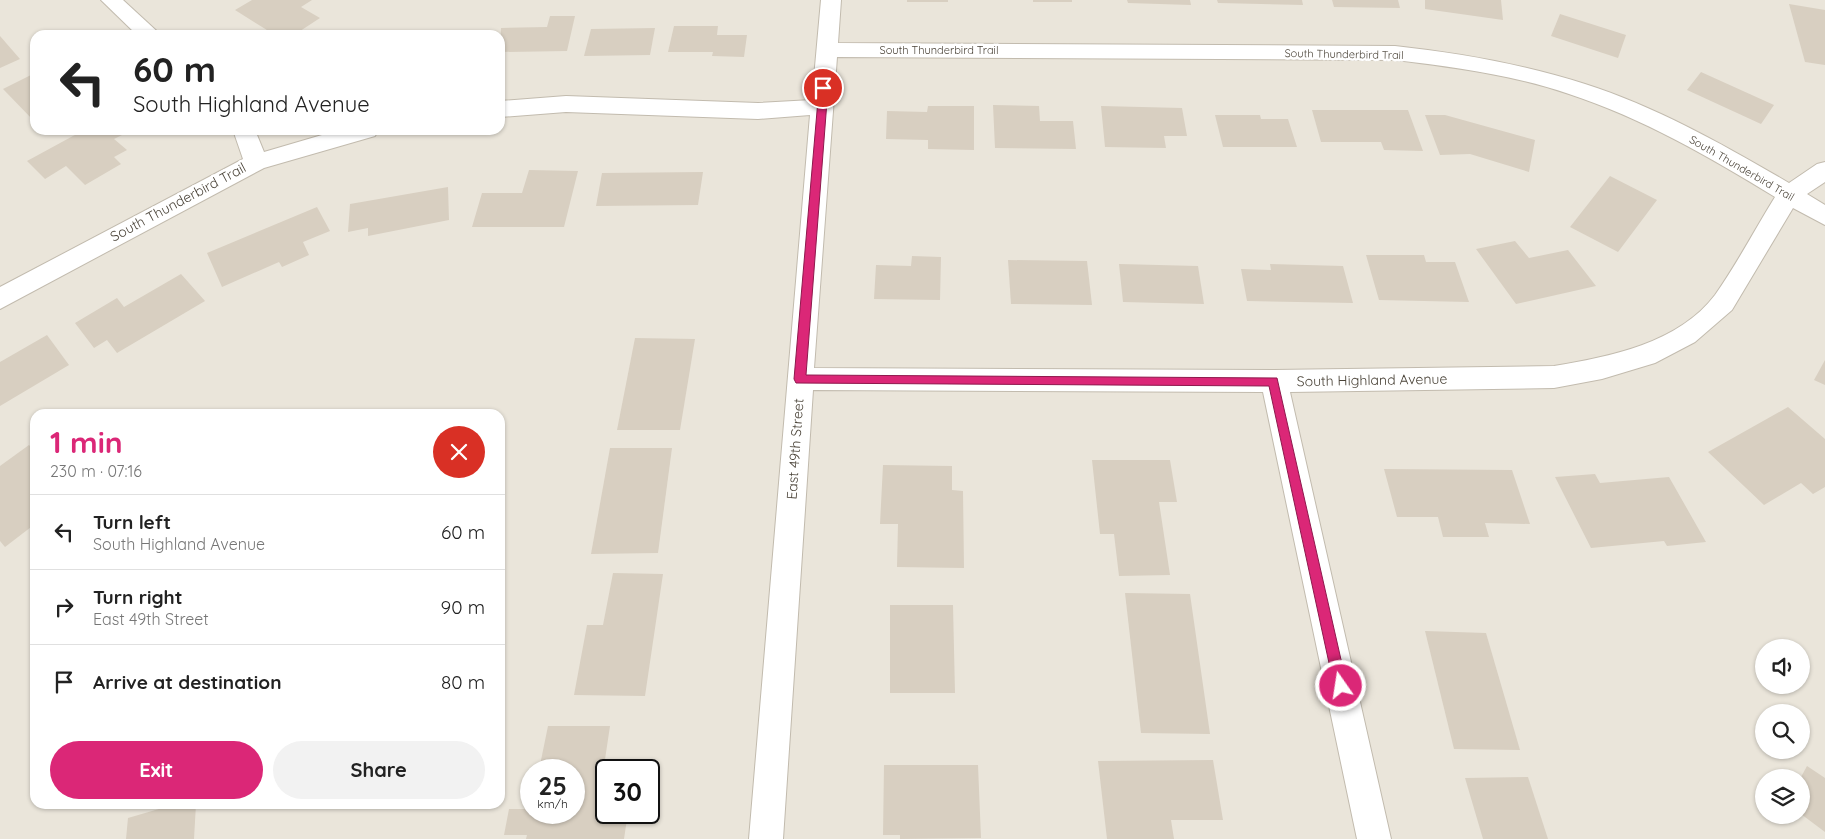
<!DOCTYPE html>
<meta charset="utf-8">
<style>
body{margin:0;font-family:Quicksand,sans-serif;background:#f2f2f2;color:#222;height:100vh;display:flex;flex-direction:column;font-size:19px;white-space:nowrap}
*{box-sizing:border-box;margin:0}
p{font-size:16px;color:#767676}
.icon{flex:none;width:28px;height:28px;fill:none;stroke:currentColor;stroke-width:2;stroke-linecap:round;stroke-linejoin:round}
.map{position:relative;flex:1;overflow:hidden}
.sheet{position:absolute;left:30px;top:409px;width:475px;height:400px;display:flex;flex-direction:column;background:#fff;border-radius:15px;box-shadow:0 1px 4px #0004}
.sheet>*{flex:none}
.hud{position:absolute;left:30px;top:30px;width:475px;height:105px;border-radius:15px;box-shadow:0 1px 4px #0004;background:#fff;color:#222;overflow:hidden}
.controls{position:absolute;left:1755px;top:639px;display:grid;gap:10px}
.controls a{display:grid;place-items:center;width:55px;height:55px;border-radius:50%;background:#fff;box-shadow:0 1px 4px #0004;font-size:25px}
.speed{position:absolute;left:520px;top:759px;display:flex;gap:10px;font-size:25px;font-weight:700;text-align:center}
.speed>*{display:grid;place-content:center;width:65px;height:65px;border-radius:50%;background:#fff;box-shadow:0 1px 4px #0004;line-height:1}
.speed small{font-size:12px;font-weight:400}
.speed .limit{border:2px solid #111;border-radius:8px;background:#fff;color:#111}
.pin{position:absolute;display:grid;place-items:center;width:42px;height:42px;color:#fff;margin:-21px;border:2px solid #fff;border-radius:50%;box-shadow:0 1px 5px #0007}
.me{position:absolute;width:55px;margin:-28px;rotate:347deg;stroke-linejoin:round;filter:drop-shadow(0 0 4px #0008)}
.turn{display:flex;align-items:center;gap:18px;height:105px;padding:0 20px;font-size:22px}
.turn .icon{width:65px;height:65px;stroke-width:2.5}
.turn b{display:block;font-size:35px;line-height:42px}
.round{display:grid;place-items:center;flex:none;width:52px;height:52px;border-radius:26px;background:#f2f2f2}
.overview{display:flex;align-items:center;justify-content:space-between;height:85px;padding:0 20px}
h1{font-size:30px;font-weight:800;line-height:38px;color:#db2777}
.primary-button{display:flex;gap:10px;margin-top:auto;padding:10px 20px}
.primary-button a{flex:1;height:58px;border-radius:30px;background:#db2777;color:#fff;font-size:20px;font-weight:800;line-height:58px;text-align:center}
.primary-button a+a{background:#f2f2f2;color:#222}
ul{padding:0;list-style:none}
li{display:flex;align-items:center;gap:15px;height:75px;padding:0 20px;border-top:1px solid #e0e0e0}
li div{flex:1}
li b{display:block;font-size:19px}
li em{font-style:normal}
.map>svg:first-child{display:block}
.residential{fill:#eae5da;fill-rule:evenodd}
.building{fill:#d8cfc1}
.lines{fill:none;stroke-linecap:round;stroke-linejoin:round}
.minor-casing{stroke:#c2bbae;stroke-width:2}
.minor{fill:#fff;fill-rule:evenodd}
.route{fill:#db2777;stroke:#8e194d}
.labels{text-anchor:middle;stroke-width:5;stroke-linejoin:round;paint-order:stroke}
.far-street-label{font-size:11px;fill:#4b4439;stroke:#fff}
.street-label{font-size:14px;fill:#4b4439;stroke:#fff}
</style>
<div class="map">
<svg width="1825" height="839" viewBox="0 0 1825 839">
<rect width="100%" height="100%" fill="#f6f3ec"/>
<!-- residential -->
<path class="residential" d="M0 0H1825V839H0ZM35 35H500V130H35ZM35 414H500V804H35ZM1764 648H1801V685H1764ZM1764 712H1801V750H1764ZM531 770H574V812H531ZM606 770H649V812H606ZM1764 778H1801V815H1764Z"/>
<!-- building -->
<g class="building">
<polygon points="252,0 312,0 301,7 320,18 294,35 275,35 235,10"/>
<rect x="907" y="0" width="41" height="2"/>
<rect x="1033" y="0" width="39" height="2"/>
<polygon points="1127,0 1190,0 1191,5 1128,3"/>
<polygon points="1217,0 1302,0 1303,5 1218,3"/>
<polygon points="1332,0 1398,0 1400,8 1334,7"/>
<polygon points="1425,0 1501,0 1503,20 1425,9"/>
<polygon points="1789,4 1825,10 1825,65 1805,62"/>
<polygon points="1560,14 1626,35 1618,58 1551,36"/>
<polygon points="550,16 575,16 567,51 500,52 501,28 547,27"/>
<polygon points="674,26 718,26 717,35 747,35 744,57 712,56 713,52 668,52"/>
<polygon points="655,28 650,55 584,56 591,29"/>
<polygon points="0,36 20,59 0,68"/>
<polygon points="1701,72 1774,105 1761,124 1687,90"/>
<polygon points="35,73 35,122 3,89"/>
<polygon points="993,105 1039,106 1040,121 1073,121 1076,149 995,148"/>
<polygon points="928,106 974,106 974,150 928,149 928,140 886,139 887,111 927,112"/>
<polygon points="1101,106 1182,108 1187,136 1164,136 1166,148 1105,147"/>
<polygon points="1312,110 1408,110 1423,151 1384,150 1381,142 1321,142"/>
<polygon points="1215,115 1260,115 1261,119 1288,119 1297,147 1223,147"/>
<polygon points="1425,115 1445,115 1535,140 1529,172 1470,154 1440,155"/>
<polygon points="84,130 117,130 122,135 114,139 127,150 114,157 121,164 85,185 66,166 45,179 27,161"/>
<polygon points="529,170 578,171 564,227 472,227 482,193 522,193"/>
<polygon points="703,172 698,205 596,206 602,173"/>
<polygon points="1610,176 1657,200 1618,252 1570,227"/>
<polygon points="448,187 449,220 368,236 368,228 348,232 350,204"/>
<polygon points="317,207 330,231 303,242 309,255 282,267 279,262 222,287 207,253"/>
<polygon points="1515,241 1529,258 1568,250 1596,286 1516,304 1476,249"/>
<polygon points="1366,255 1424,255 1426,262 1455,262 1469,302 1379,300"/>
<polygon points="912,256 941,257 940,300 874,299 876,265 911,266"/>
<polygon points="1008,260 1087,261 1092,305 1011,304"/>
<polygon points="1119,264 1198,266 1204,304 1123,302"/>
<polygon points="1270,264 1343,266 1353,303 1247,301 1241,269 1271,270"/>
<polygon points="181,274 205,301 117,353 107,340 94,348 75,323 117,298 124,307"/>
<polygon points="47,335 69,365 0,406 0,362"/>
<polygon points="635,338 695,339 680,430 617,430"/>
<polygon points="1825,360 1825,385 1814,380"/>
<polygon points="1788,407 1825,439 1825,487 1813,494 1801,483 1764,505 1708,452"/>
<polygon points="29,445 35,451 35,524 5,547 0,541 0,466"/>
<polygon points="610,448 672,448 658,553 591,554"/>
<polygon points="1092,460 1170,460 1177,502 1159,502 1170,575 1119,576 1114,534 1100,534"/>
<polygon points="883,465 952,466 952,490 963,491 964,568 897,567 898,524 880,524"/>
<polygon points="1384,469 1512,470 1530,524 1485,523 1489,537 1443,537 1438,517 1397,517"/>
<polygon points="1595,474 1600,483 1669,477 1706,542 1667,546 1664,541 1591,548 1555,477"/>
<polygon points="613,573 663,574 645,696 574,695 587,625 603,625"/>
<polygon points="1125,593 1190,594 1210,734 1141,733"/>
<polygon points="890,605 953,605 955,693 890,693"/>
<polygon points="1425,631 1486,633 1520,750 1454,749"/>
<polygon points="548,726 610,726 603,773 606,773 606,812 628,812 624,839 526,839 527,835 504,835 509,809 531,809 531,812 574,812 574,770 539,770"/>
<polygon points="1213,760 1223,820 1171,820 1174,839 1107,839 1098,761"/>
<polygon points="884,765 978,765 981,838 900,839 900,835 883,835"/>
<polygon points="1807,766 1825,778 1825,832 1801,814 1801,777"/>
<polygon points="1528,777 1548,839 1483,839 1465,778"/>
<polygon points="176,804 196,804 194,839 126,839 128,818"/>
</g>
<g class="lines">
<!-- minor casing -->
<g class="minor-casing">
<g id="minor">
<polygon points="101,0 123,0 161,35 137,35"/>
<path d="M821 0H841L838 43 1395 46C1459 53 1523 64 1585 84 1657 107 1724 145 1789 183L1817 164 1825 162V182L1807 194 1825 205V225L1793 208 1732 310 1695 342 1655 363 1602 379 1554 388 1290 392 1391 839H1357L1263 392 813 390 783 839H749L810 115 758 119 566 112 500 117V101L566 96 758 103 812 100ZM837 57 1395 60C1454 67 1513 75 1569 94 1642 118 1710 157 1775 197 1755 229 1737 264 1715 295 1679 343 1609 357 1554 366L1274 370 814 368Z"/>
<polygon points="233,130 255,130 264,152 339,130 378,130 375,136 264,168 0,309 0,287 243,159"/>
</g>
</g>
<!-- minor -->
<use href="#minor" class="minor"/>
</g>
<!-- route -->
<polygon class="route" points="823,85 828,88 806,375 1277,378 1347,686 1345,691 1341,693 1336,691 1334,686 1269,386 796,383 794,379 819,88"/>
<g class="labels">
<!-- far-street labels -->
<g class="far-street-label">
<text x="939" y="54">South Thunderbird Trail</text>
<text transform="translate(1344 54) rotate(1)" y="4">South Thunderbird Trail</text>
<text transform="translate(1742 168) rotate(30)" y="4">South Thunderbird Trail</text>
</g>
<!-- street labels -->
<g class="street-label">
<text transform="translate(178 202) rotate(-28)" y="5">South Thunderbird Trail</text>
<text transform="translate(1372 380) rotate(-1)" y="5">South Highland Avenue</text>
<text transform="translate(795 449) rotate(-86)" y="5">East 49th Street</text>
</g>
</g>
</svg>
<div class="controls">
<a><svg class="icon" aria-label="sound" viewBox="0 0 24 24"><path d="M4 9h4l5-4v14l-5-4H4zM17 9q2 3 0 6"/></svg></a>
<a><svg class="icon" aria-label="search" viewBox="0 0 24 24"><circle cx="10" cy="10" r="6"/><path d="M15 15l6 6"/></svg></a>
<a><svg class="icon" aria-label="layers" viewBox="0 0 24 24"><path d="M12 4l9 5-9 5-9-5zM3 14l9 5 9-5"/></svg></a>
</div>
<div class="speed"><div>25<small>km/h</small></div><div class="limit">30</div></div>
<div class="pin" style="left:823px;top:88px;background:#d93025"><svg class="icon" aria-label="arrive" viewBox="0 0 24 24"><path d="M6 21V4h12l-3 4 3 4H6"/></svg></div>
<svg class="me" style="left:1341px;top:686px" viewBox="-20 -20 40 40"><circle r="17" fill="#db2777" stroke="#fff" stroke-width="3"/><path d="M0-11L8 9 0 5-8 9z" fill="#fff"/></svg>
<div class="hud">
<div class="turn"><svg class="icon" aria-label="left" viewBox="0 0 24 24"><path d="M17 20v-9H6M10 6l-5 5 5 5"/></svg><div><b>60 m</b>South Highland Avenue</div></div>
</div>
<section class="sheet">
<div class="overview"><div><h1>1 min</h1><p>230 m · 07:16</p></div><a class="round" style="background:#d93025;color:#fff"><svg class="icon" aria-label="close" viewBox="0 0 24 24"><path d="M6 6l12 12M18 6L6 18"/></svg></a></div>
<ul>
<li><svg class="icon" aria-label="left" viewBox="0 0 24 24"><path d="M17 20v-9H6M10 6l-5 5 5 5"/></svg><div><b>Turn left</b><p>South Highland Avenue</p></div><em>60 m</em></li>
<li><svg class="icon" aria-label="right" viewBox="0 0 24 24"><path d="M7 20v-9h11M14 6l5 5-5 5"/></svg><div><b>Turn right</b><p>East 49th Street</p></div><em>90 m</em></li>
<li><svg class="icon" aria-label="arrive" viewBox="0 0 24 24"><path d="M6 21V4h12l-3 4 3 4H6"/></svg><div><b>Arrive at destination</b></div><em>80 m</em></li>
</ul>
<div class="primary-button"><a>Exit</a><a>Share</a></div>
</section>
</div>
